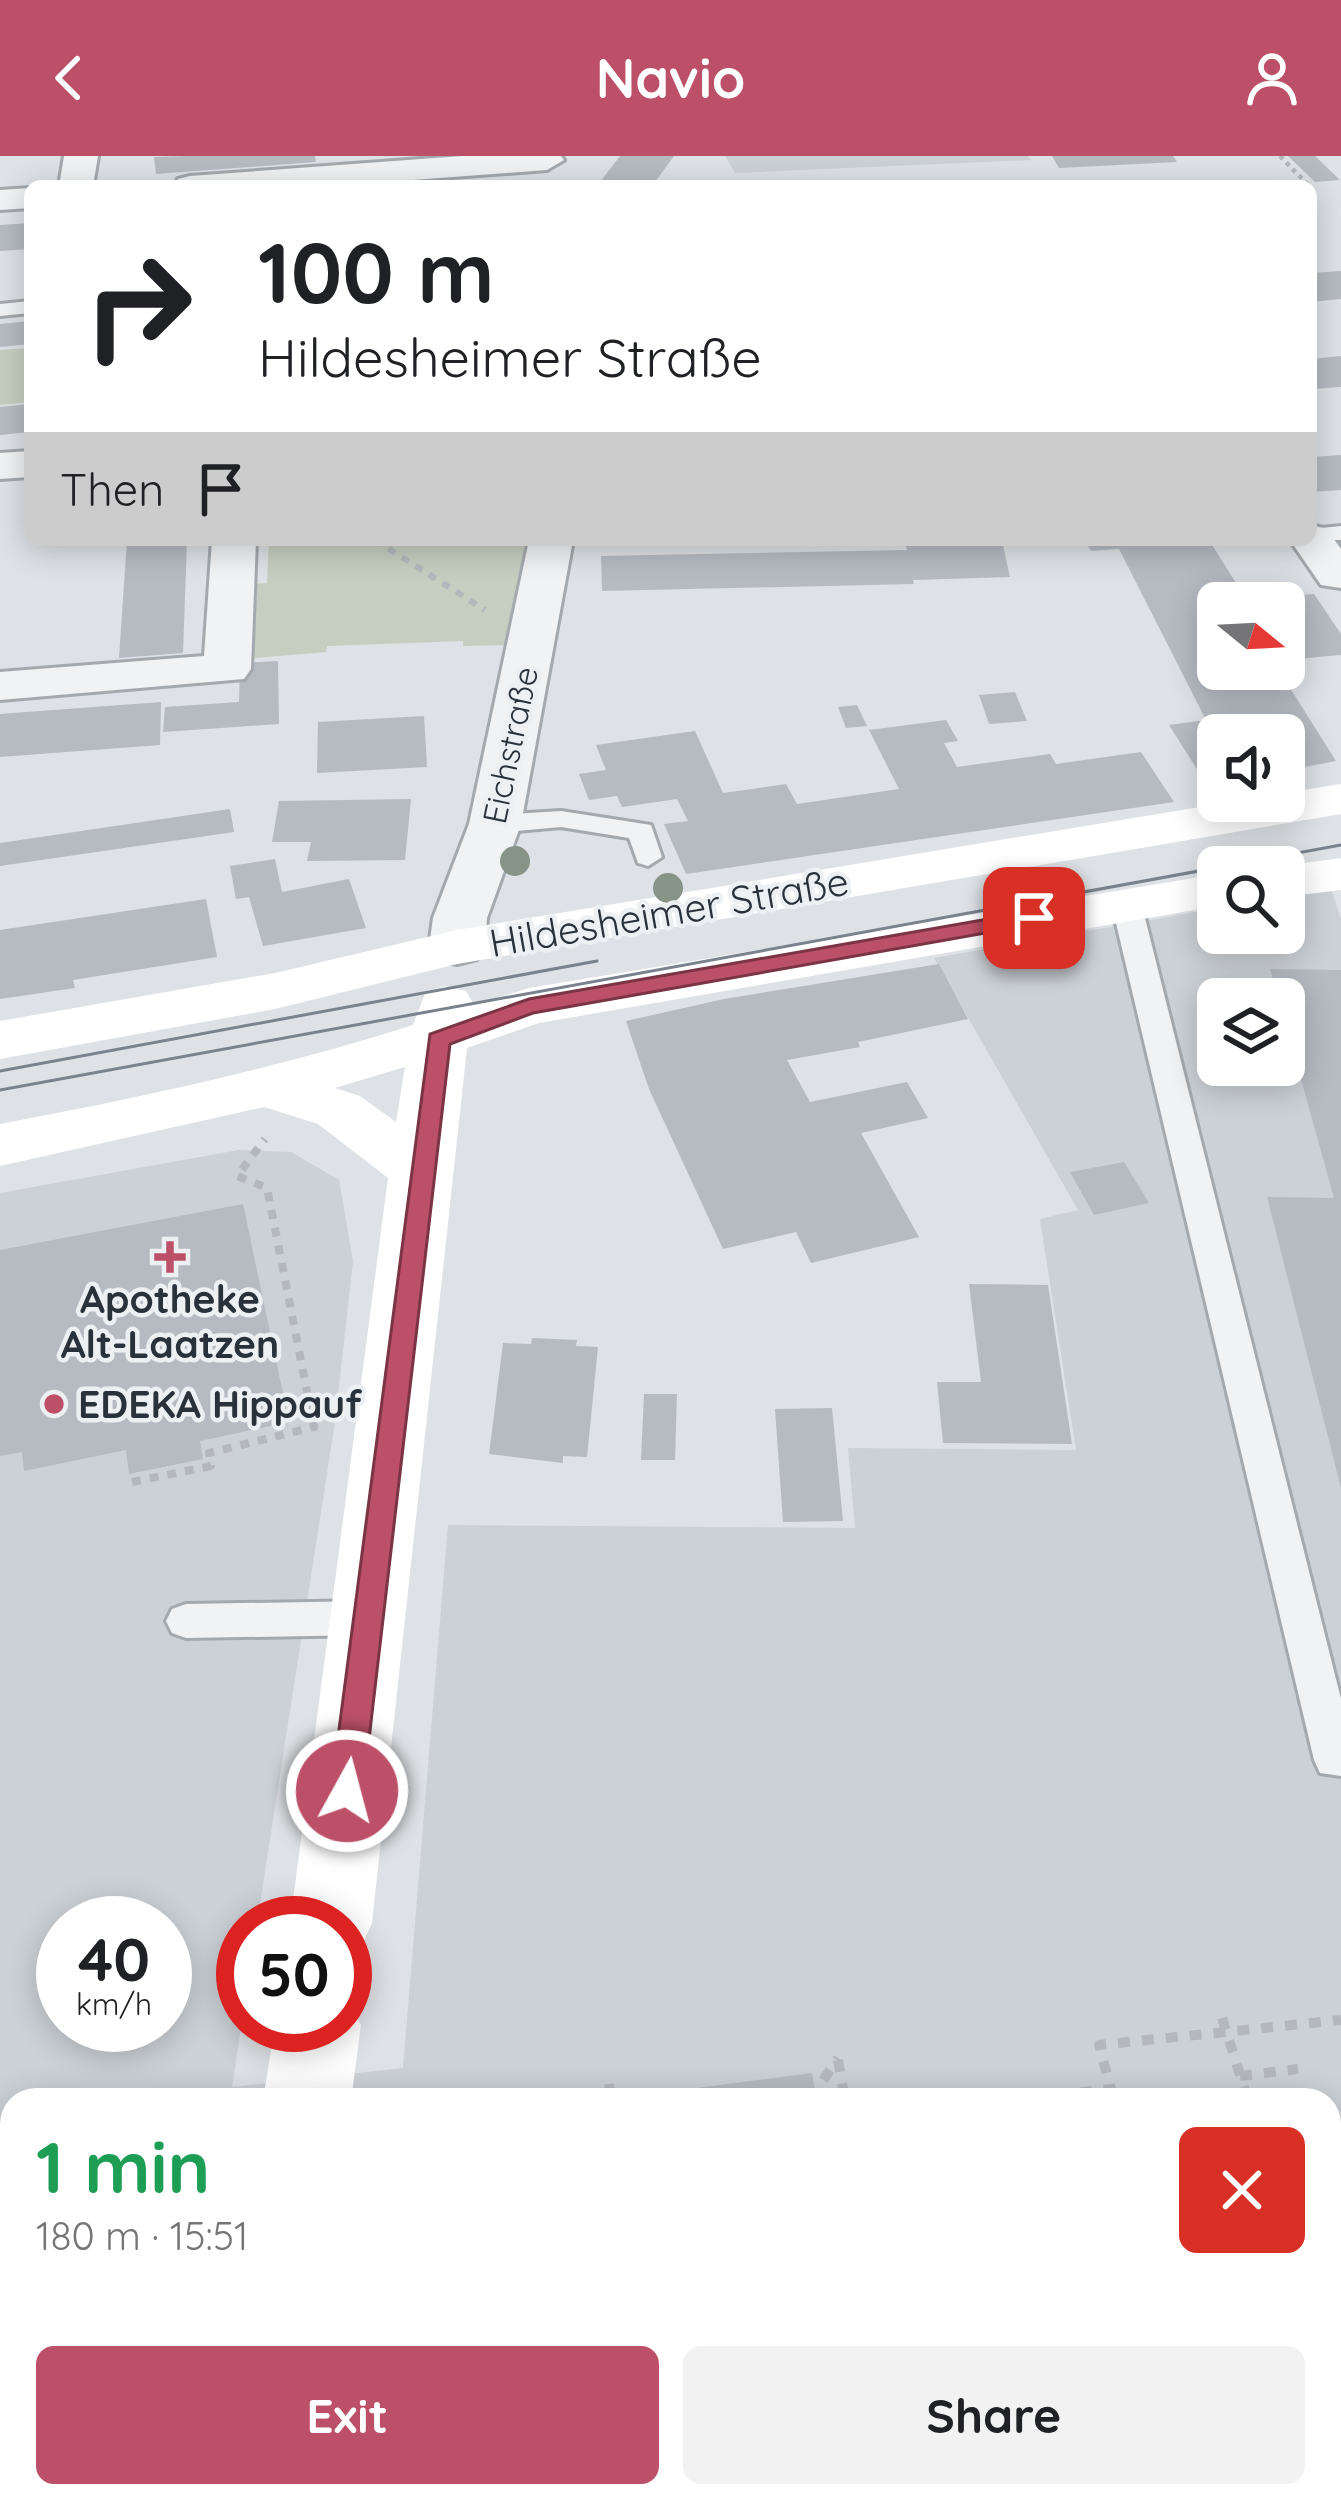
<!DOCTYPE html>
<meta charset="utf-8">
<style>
body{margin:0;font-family:Quicksand,sans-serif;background:#f2f2f2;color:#202124;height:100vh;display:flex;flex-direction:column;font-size:45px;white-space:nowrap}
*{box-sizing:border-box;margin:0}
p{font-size:39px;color:#757577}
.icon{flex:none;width:66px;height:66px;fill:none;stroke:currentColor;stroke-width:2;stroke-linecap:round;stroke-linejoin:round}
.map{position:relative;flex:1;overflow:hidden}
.details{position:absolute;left:0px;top:1932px;width:1341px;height:420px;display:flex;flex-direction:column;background:#fff;border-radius:36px 36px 0 0;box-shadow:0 6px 30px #0003}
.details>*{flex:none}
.banner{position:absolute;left:24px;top:24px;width:1293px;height:366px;border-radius:18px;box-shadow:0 6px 30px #0003;background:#fff;color:#202124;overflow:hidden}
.needle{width:78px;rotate:108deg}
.buttons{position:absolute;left:1197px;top:426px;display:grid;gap:24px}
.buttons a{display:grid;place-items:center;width:108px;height:108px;border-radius:18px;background:#fff;box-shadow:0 6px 30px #0003;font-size:60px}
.speed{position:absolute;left:36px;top:1740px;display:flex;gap:24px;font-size:60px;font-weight:700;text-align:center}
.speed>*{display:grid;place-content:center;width:156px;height:156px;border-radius:50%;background:#fff;box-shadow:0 6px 30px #0003;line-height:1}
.speed small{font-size:30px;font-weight:400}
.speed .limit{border:18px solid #d22;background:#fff;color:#111}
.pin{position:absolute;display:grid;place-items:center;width:102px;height:102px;color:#fff;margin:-51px;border-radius:24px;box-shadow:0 6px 18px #0006}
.me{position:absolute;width:132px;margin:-66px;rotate:7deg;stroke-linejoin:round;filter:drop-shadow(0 0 9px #0008)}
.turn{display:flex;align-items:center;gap:42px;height:252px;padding:0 36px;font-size:54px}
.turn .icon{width:156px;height:156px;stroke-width:2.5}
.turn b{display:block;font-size:84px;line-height:102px}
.then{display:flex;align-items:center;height:114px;padding:0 36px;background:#0003;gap:24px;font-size:45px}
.round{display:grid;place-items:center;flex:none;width:126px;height:126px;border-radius:18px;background:#f2f2f2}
.summary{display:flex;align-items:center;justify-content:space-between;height:204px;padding:0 36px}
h1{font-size:72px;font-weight:700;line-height:90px;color:#1e9e55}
.button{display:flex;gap:24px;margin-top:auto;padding:24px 36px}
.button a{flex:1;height:138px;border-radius:18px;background:#bd5069;color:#fff;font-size:48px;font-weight:700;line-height:138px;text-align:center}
.button a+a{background:#f2f2f2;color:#202124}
header{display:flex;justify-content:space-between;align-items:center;height:156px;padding:0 36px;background:#bd5069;color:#fff;font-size:54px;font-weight:700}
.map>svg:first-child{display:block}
.built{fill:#ccd1d6;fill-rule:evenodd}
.green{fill:#c5cec0}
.building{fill:#b6bbc2}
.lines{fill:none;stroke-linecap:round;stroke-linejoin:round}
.service-casing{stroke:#a4a9ae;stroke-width:6}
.minor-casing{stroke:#a4a9ae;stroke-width:6}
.path-far3{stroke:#b4b8bc;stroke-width:4.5;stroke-dasharray:4.5 4.5;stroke-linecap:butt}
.path-far2{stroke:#b4b8bc;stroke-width:6;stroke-dasharray:8 8;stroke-linecap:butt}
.path-far1{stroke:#b4b8bc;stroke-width:8;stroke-dasharray:9 9;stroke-linecap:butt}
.path{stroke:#b4b8bc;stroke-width:10;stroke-dasharray:12 12;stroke-linecap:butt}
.service{fill:#f0f2f4;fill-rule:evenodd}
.minor{fill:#f0f2f4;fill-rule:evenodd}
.secondary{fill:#fff;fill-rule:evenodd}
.tram{stroke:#79828d;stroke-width:3}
.rail-casing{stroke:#79828d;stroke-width:16}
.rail{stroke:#edf0f3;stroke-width:12;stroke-dasharray:34;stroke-linecap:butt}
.tree{fill:#879386}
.route{fill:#bd5069;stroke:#7b3444;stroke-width:3}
.poi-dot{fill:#bd5069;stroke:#edf0f3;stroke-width:4.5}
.labels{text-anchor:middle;stroke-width:9;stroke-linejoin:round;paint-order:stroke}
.far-street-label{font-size:33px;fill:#29313a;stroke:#edf0f3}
.street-label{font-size:39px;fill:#29313a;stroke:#edf0f3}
.poi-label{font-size:39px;font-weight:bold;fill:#29313a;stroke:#edf0f3}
</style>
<header><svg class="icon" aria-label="back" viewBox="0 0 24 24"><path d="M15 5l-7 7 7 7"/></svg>Navio<svg class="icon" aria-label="person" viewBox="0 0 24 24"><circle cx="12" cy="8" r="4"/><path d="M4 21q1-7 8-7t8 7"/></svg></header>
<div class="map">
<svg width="1341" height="2352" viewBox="0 0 1341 2352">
<rect width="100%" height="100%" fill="#dee1e5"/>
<!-- built -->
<g class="built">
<polygon points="725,0 1028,0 1031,4 735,17"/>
<path d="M1331 733 1341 763V2352H0V1037L239 994 291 996 339 1024 353 1105 335 1266 257 1767H243V1858L232 1931 403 1912 448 1369 855 1372 848 1292 1076 1294 1040 1063 1078 1054 934 802 1218 752V777H1284V741ZM1218 843H1284V909H1218ZM63 1767H165V1869H63ZM12 1944H1329V2340H12Z"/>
</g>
<!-- green -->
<g class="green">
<polygon points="30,192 30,246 0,249 0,194"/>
<polygon points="269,384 540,384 516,489 463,490 463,485 327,490 326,496 229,504 235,429 267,427"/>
</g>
<!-- building -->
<g class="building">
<polygon points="187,0 315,0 316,6 156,18 154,1"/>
<polygon points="620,0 674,0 652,30 597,30"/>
<polygon points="1052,0 1173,0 1177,6 1059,12"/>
<polygon points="1288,0 1315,0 1340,24 1315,26"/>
<polygon points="30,67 30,93 0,95 0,69"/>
<polygon points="1341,115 1341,143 1311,146 1311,117"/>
<polygon points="30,165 30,188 0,191 0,168"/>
<polygon points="1341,200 1341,231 1311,233 1311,203"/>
<polygon points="30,248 30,276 0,279 0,251"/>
<polygon points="1341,299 1341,334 1311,336 1311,301"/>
<polygon points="127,384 187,384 183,497 119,502"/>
<polygon points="1084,384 1209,384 1246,443 1314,438 1341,478 1341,499 1284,504 1284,447 1218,447 1218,513 1278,513 1336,605 1284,615 1284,579 1218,579 1218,627 1207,629 1169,569 1206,564 1119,393 1091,395"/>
<polygon points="1002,385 1010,421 913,424 914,428 602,435 601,400 907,394 905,387"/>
<polygon points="278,505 279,568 163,576 165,551 239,546 240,507"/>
<polygon points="1015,536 1027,565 989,568 979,539"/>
<polygon points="161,546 160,589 0,601 0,558"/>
<polygon points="857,549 867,570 846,572 838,551"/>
<polygon points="424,560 427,611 317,617 318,566"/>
<polygon points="946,564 958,585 944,587 957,611 1050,598 1056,608 1141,596 1174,646 686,718 664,668 688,665 677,643 622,651 617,640 589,644 579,618 606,614 596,589 695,575 723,637 786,628 797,648 899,633 869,574"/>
<polygon points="411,643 405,704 307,705 311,686 272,686 279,645"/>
<polygon points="230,653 234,676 0,710 0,687"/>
<polygon points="275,703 282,736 349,723 366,772 263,790 249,741 236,743 230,710"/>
<polygon points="206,743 217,801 73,824 75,832 0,843 0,774"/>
<polygon points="939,808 968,863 858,886 860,891 787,904 810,946 907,926 928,962 861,977 919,1081 811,1107 796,1076 723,1093 649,933 626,865 724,843"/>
<polygon points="1270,813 1341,814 1341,1332 1267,1041 1334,1042 1284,862 1284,843 1279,843"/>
<polygon points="1124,1006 1149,1047 1094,1059 1070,1016"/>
<polygon points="243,1048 289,1266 200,1285 203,1303 129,1318 126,1294 24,1315 22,1296 0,1300 0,1094"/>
<polygon points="969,1128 1048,1129 1072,1288 943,1287 937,1226 981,1226"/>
<polygon points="532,1182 577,1184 576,1190 598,1191 587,1301 563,1300 563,1307 489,1298 503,1187 531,1188"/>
<polygon points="644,1238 677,1238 675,1304 641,1304"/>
<polygon points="832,1252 843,1365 783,1366 775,1253"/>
<polygon points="812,1917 817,1944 626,1944 626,1941"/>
<polygon points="12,2020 12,2118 0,2119 0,2022"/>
<polygon points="792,2340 835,2340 837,2352 731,2352"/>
</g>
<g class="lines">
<!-- service casing -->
<g class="service-casing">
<g id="service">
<polygon points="30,145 30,157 0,160 0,148"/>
<polygon points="1341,370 1341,384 1302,384 1311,384 1311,373"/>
<polygon points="561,655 651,669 662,701 648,710 638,707 629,682 561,671 495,677 481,668 495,659"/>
<polygon points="1126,737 1141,746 1341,1543 1341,1620 1320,1617 1314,1604 1111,746"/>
<polygon points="368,1445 382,1450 388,1462 382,1474 368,1479 186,1482 172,1477 166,1465 172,1453 186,1448"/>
</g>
</g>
<!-- minor casing -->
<g class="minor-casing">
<g id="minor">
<polygon points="64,0 98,0 93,30 59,30"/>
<polygon points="462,0 561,0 564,4 547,14 331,30 173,30 178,23 190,20"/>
<polygon points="30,32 30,52 0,54 0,34"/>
<polygon points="30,295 30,321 0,323 0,297"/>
<polygon points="1311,369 1327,373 1341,393 1341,432 1321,429 1290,384 1311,384"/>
<polygon points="212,384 256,384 251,513 244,523 0,544 0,516 204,500"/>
<polygon points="529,384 573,384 521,668 487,762 485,791 477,803 457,808 437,803 429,791 433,762 469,668"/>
</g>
</g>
<!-- path-far3 -->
<polyline class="path-far3" points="1280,0 1309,30 1304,30"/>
<!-- path-far2 -->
<polyline class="path-far2" points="375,384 485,454"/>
<!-- path-far1 -->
<polyline class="path-far1" points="132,1326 211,1310 209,1297 314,1271 267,1032 237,1020 265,983"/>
<!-- path -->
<g class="path">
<polyline points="1222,1862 1248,1944"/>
<polyline points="838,1904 845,1944"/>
<polyline points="1240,1920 1298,1913"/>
<polyline points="609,1928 611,1944"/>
<polyline points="1056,1939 1111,1933 1099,1889 1341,1864"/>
<polyline points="810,1944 838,1902"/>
<polyline points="1329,2271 1341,2270"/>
<polyline points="1329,2338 1341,2337"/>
<polyline points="854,2340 856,2352"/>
<polyline points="1154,2340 1157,2352"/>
<polyline points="1307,2340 1311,2352"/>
<polyline points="828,2352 835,2340"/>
</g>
<!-- service -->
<use href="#service" class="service"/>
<!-- minor -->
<use href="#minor" class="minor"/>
<!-- secondary -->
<g class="secondary">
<polygon points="1341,628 1341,658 457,808 275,853 0,903 0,865 275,817 457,774 1236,645 1284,645 1284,637"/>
<polygon points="1341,702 1341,734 1284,741 1284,711 1275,711"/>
<path d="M1218 718V750L539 867 467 892 372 1767 360 1794 345 1800V1767H290L388 1022 318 968 264 951 0 1010V968C140 942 278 912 413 869L426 835 446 830 466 835 474 849 529 832ZM405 911 396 966 360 940 335 932Z"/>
<polygon points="345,1839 361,1869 351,1944 263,1944 275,1869 345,1869"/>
<polygon points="203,2340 301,2340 300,2352 202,2352"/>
</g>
<!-- tram -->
<g class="tram">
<polyline points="0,915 597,805"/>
<polyline points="0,934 1341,689"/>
</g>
<!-- rail casing -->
<g class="rail-casing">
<g id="rail">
<polyline points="1329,1986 1341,1985"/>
<polyline points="1329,2058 1341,2056"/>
<polyline points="1329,2140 1341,2138"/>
<polyline points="0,2144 12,2143"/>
<polyline points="1329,2221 1341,2220"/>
<polyline points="0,2235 12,2233"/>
<polyline points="0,2325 12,2323"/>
<polyline points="413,2352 489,2340"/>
</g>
</g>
<!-- rail -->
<use href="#rail" class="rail"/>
</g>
<!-- trees -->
<g class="tree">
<circle cx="515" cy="705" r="15"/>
<circle cx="668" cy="732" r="15"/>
</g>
<!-- route -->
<polygon class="route" points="1034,755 1042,757 1042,767 533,857 450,888 363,1635 358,1645 347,1649 335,1645 331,1635 430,878 529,843"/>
<!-- markers -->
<g class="poi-dot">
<path d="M164 1083h12v12h12v12h-12v12h-12v-12h-12v-12h12z"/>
<circle cx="54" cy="1248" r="12"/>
</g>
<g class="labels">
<!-- far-street labels -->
<g class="far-street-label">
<text transform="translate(510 589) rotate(-78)" y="12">Eichstraße</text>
</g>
<!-- street labels -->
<g class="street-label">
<text transform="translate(669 756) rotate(-10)" y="14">Hildesheimer Straße</text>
</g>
<!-- poi labels -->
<g class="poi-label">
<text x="170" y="1157">Apotheke<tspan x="170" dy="45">Alt-Laatzen</tspan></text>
<text x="78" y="1262" text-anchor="start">EDEKA Hippauf</text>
</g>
</g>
</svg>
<div class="buttons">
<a><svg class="needle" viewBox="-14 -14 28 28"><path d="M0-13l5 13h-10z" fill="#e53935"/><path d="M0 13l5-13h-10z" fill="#757577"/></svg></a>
<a><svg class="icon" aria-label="sound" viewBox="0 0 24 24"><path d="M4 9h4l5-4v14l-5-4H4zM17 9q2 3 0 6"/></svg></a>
<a><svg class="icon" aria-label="search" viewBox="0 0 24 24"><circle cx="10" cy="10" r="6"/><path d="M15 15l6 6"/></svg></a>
<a><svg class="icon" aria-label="layers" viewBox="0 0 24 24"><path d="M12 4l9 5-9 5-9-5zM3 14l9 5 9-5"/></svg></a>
</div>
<div class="speed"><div>40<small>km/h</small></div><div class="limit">50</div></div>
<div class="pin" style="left:1034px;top:762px;background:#d93025"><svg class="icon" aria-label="arrive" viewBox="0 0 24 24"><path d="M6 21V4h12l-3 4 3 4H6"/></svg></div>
<svg class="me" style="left:347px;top:1635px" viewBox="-20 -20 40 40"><circle r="17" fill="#bd5069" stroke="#fff" stroke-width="3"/><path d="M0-11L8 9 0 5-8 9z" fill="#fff"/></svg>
<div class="banner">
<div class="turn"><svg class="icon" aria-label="right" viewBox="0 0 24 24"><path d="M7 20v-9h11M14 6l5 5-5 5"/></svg><div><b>100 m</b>Hildesheimer Straße</div></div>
<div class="then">Then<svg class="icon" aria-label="arrive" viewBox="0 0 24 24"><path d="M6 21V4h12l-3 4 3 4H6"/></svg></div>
</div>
<section class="details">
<div class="summary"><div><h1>1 min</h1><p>180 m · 15:51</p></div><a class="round" style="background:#d93025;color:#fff"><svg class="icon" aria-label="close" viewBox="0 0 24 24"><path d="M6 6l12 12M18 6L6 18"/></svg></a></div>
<div class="button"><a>Exit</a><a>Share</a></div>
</section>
</div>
